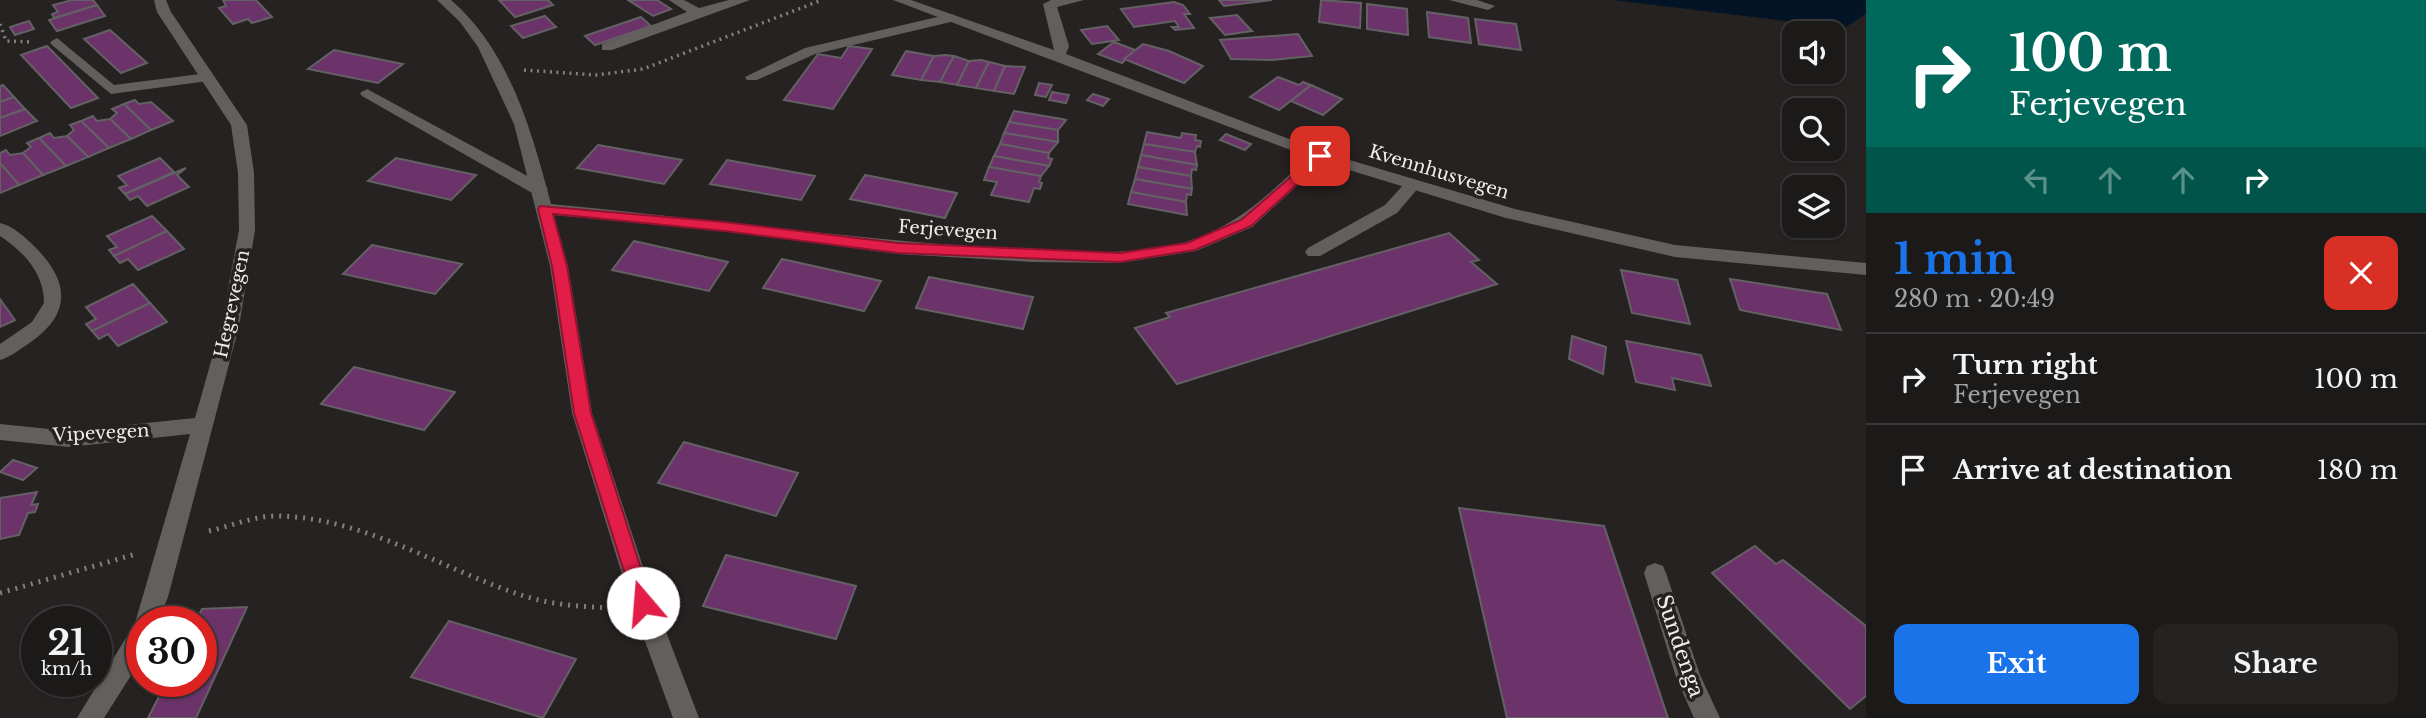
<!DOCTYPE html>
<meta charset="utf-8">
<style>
body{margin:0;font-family:"Libre Baskerville",serif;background:#252322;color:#f1f3f6;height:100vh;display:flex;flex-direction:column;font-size:26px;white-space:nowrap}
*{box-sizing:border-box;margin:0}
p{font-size:23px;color:#a0a1a2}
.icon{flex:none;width:38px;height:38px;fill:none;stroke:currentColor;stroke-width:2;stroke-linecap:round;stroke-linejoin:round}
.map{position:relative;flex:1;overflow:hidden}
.side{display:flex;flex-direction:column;background:#1c1a19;width:560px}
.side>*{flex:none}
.top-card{background:#00695c;color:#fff;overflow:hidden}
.controls{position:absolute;left:1782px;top:21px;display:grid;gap:14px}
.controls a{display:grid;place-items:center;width:63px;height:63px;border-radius:14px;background:#1c1a19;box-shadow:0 2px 5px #0004,0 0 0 2px #3a3838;font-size:35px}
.speed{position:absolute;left:21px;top:606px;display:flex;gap:14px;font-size:35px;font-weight:700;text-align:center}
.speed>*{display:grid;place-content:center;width:91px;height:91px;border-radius:50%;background:#1c1a19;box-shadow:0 2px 5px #0004,0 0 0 2px #3a3838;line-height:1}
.speed small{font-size:18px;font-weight:400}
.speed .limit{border:10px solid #d22;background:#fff;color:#111}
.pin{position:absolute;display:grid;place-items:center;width:60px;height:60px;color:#fff;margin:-30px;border-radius:14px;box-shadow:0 4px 10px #0006}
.me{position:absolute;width:77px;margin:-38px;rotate:342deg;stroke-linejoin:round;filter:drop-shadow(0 0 5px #0008)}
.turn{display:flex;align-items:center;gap:24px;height:147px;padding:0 28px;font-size:32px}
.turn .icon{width:91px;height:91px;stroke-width:2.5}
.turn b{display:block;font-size:49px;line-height:60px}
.lanes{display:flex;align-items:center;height:66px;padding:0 28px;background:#0003;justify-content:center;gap:35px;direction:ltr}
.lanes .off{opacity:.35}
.round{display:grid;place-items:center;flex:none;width:74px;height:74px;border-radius:14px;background:#252322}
.headline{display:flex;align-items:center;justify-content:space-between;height:119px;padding:0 28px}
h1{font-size:42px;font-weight:700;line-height:52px;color:#1a73e8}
.button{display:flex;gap:14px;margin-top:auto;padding:14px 28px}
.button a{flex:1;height:80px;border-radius:14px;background:#1a73e8;color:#fff;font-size:28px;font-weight:700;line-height:80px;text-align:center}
.button a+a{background:#252322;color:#f1f3f6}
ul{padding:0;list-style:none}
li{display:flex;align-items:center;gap:21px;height:91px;padding:0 28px;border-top:2px solid #3a3838}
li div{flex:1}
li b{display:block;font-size:26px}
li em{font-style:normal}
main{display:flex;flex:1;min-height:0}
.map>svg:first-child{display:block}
.water{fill:#021425}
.building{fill:#6b336a;stroke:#646164;stroke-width:2}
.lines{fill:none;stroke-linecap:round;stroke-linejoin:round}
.path-far1{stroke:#83807e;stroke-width:3.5;stroke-dasharray:2 4.5;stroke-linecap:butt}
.path{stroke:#83807e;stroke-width:5;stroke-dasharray:2 6;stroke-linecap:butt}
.service{fill:#635f5d;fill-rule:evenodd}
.minor{fill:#635f5d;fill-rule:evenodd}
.route{fill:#e11d48;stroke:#92132f;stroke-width:2}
.labels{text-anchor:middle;stroke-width:7;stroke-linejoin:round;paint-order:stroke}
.street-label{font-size:18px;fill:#efedeb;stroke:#262221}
.near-street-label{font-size:21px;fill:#efedeb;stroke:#262221}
</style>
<main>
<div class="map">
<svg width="1866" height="718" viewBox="0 0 1866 718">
<rect width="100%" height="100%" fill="#262221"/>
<!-- water -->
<polygon class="water" points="1613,0 1866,0 1866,14 1844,28"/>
<!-- building -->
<g class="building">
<polygon points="72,0 93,0 97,5 54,18 52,14 58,12 53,5"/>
<polygon points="256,0 272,17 252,23 248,19 233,24 219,8 226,6 223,0"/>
<polygon points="499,0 548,0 553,5 515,17"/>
<polygon points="628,0 657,0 671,9 653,16"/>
<polygon points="1219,0 1272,0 1224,6"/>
<polygon points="1321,0 1361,3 1360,28 1319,22"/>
<polygon points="1174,2 1183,5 1190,14 1184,14 1194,28 1175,30 1172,27 1179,27 1175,21 1134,27 1121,9"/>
<polygon points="1367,4 1407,9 1408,35 1367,29"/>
<polygon points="97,5 105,16 57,31 49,20"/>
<polygon points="1427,12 1468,18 1471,43 1429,37"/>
<polygon points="1237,15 1252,31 1225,35 1210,18"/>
<polygon points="545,16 556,27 523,38 511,26"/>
<polygon points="641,17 651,26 595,45 585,36"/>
<polygon points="1475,19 1516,24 1521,50 1479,44"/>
<polygon points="29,21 34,29 15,35 10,27"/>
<polygon points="1107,26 1119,40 1092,44 1081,30"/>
<polygon points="110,30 147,63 121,73 84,39"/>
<polygon points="1298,34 1312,56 1272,60 1231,59 1220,40"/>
<polygon points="1114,42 1135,50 1122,63 1098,54"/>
<polygon points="1143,44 1169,51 1203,66 1184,83 1124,59"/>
<polygon points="47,46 98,98 71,108 21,55"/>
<polygon points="849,46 872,49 833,109 784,100 818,54 841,58"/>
<polygon points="334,50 403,64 378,83 308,69"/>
<polygon points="906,51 934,56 921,80 892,75"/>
<polygon points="946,55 954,56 940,82 921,80 934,56"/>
<polygon points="954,56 969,61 957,85 940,82"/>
<polygon points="981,60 989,62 976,88 957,85 969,61"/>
<polygon points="989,62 1005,66 994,91 976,88"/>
<polygon points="1005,66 1025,67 1014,94 994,91"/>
<polygon points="1278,77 1299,85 1303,82 1311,85 1279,110 1250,97"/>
<polygon points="1039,83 1052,85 1046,97 1035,95"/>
<polygon points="3,85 14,97 0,102 0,86"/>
<polygon points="1311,85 1342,99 1323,115 1291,101"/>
<polygon points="1052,92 1069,95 1066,103 1049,100"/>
<polygon points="1093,94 1109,99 1103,106 1087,100"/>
<polygon points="14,97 25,109 0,118 0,102"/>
<polygon points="135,100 139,104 151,102 173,121 151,130 124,104"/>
<polygon points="124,104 151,130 131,139 110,119 117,113 112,109"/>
<polygon points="25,109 37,121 0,136 0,118"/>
<polygon points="1014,111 1062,119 1066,120 1058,130 1009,122"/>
<polygon points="93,116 97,121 110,119 131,139 109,148 81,121"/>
<polygon points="81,121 109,148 88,157 67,136 74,130 70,125"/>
<polygon points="1009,122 1058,130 1058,142 1004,133"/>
<polygon points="1147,132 1181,138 1182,133 1196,135 1195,140 1201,141 1200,147 1197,146 1195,152 1144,144"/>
<polygon points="50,133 54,138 67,136 88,157 66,166 39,138"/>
<polygon points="1004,133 1058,142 1049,153 1000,144"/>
<polygon points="1226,134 1251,144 1245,150 1220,140"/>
<polygon points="39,138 66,166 43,175 23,153 31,147 27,143"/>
<polygon points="1000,144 1049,153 1048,158 1052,159 1049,166 994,156"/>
<polygon points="1144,144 1195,152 1197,165 1141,155"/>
<polygon points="598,145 682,160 664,184 577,168"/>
<polygon points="6,150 10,155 23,153 43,175 19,185 0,163 0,153"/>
<polygon points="1141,155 1197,165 1196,170 1192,169 1191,176 1138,167"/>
<polygon points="994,156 1049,166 1041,176 989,167"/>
<polygon points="160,158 174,172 125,194 119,188 127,185 118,176"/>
<polygon points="396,158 476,175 451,200 368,181"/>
<polygon points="727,160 815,176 801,200 710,184"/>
<polygon points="0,163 19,185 0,193"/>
<polygon points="989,167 1041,176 1039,182 1042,183 1040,189 1034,188 1029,202 991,195 997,182 984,180"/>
<polygon points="1138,167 1191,176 1192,189 1135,179"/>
<polygon points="186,168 177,175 189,187 147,206 138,196 130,200 125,194"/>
<polygon points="865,175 957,193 945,218 850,199"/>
<polygon points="1135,179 1192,189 1191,195 1187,194 1186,202 1131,192"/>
<polygon points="1131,192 1186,202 1187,215 1128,204"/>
<polygon points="152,216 167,231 114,256 109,250 117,247 107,236"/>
<polygon points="167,231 184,249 138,270 128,259 120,263 114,256"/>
<polygon points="1449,233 1479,260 1471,262 1497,284 1177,384 1135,328 1170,317 1166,313"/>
<polygon points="634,241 728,262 709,291 612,270"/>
<polygon points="372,245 462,264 435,294 343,274"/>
<polygon points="782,259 881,281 864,311 763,288"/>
<polygon points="1621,270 1677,280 1690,324 1632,313"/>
<polygon points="929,277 1033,297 1023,329 916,308"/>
<polygon points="1730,279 1827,294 1841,330 1740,310"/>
<polygon points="133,284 150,303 92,331 86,324 96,319 86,307"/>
<polygon points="0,299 15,320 0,327"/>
<polygon points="150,303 167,322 118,346 108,334 99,339 92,331"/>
<polygon points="1572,336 1606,347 1603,374 1569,359"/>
<polygon points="1626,341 1701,355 1711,386 1672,378 1675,390 1636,382"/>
<polygon points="354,367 455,392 424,430 321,404"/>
<polygon points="684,442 798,473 776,516 658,483"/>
<polygon points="13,460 37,468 23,480 0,472"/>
<polygon points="37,492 31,505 38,504 35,512 28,513 19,535 0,539 0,498"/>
<polygon points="1459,508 1604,526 1668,718 1507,718"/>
<polygon points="1755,546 1776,564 1783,560 1866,626 1866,696 1850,709 1712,573"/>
<polygon points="726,555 856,586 836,639 703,606"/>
<polygon points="247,607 196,718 148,718 167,681 201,681 201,621 196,621 202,609"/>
<polygon points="449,621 576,659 543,718 411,677"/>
</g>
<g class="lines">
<!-- path-far1 -->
<g class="path-far1">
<polyline points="0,24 6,41 32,42"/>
<polyline points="524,70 596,75 643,69 822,0"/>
</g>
<!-- path -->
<g class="path">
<path d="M209 531C231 526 254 516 277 516 364 517 443 570 524 596 553 605 584 607 614 608"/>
<polyline points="0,593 136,554"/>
</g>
<!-- service -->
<g class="service">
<polygon points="669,0 684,0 699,8 729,0 750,0 612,50 602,50 602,44 687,12"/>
<polygon points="950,14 955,15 955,21 815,54 757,80 747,80 745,77 805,48"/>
<polygon points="57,38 114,85 208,73 215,77 208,81 111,94 52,45 50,42"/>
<polygon points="367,89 546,186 548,190 540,195 534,194 362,96 360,93"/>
<polygon points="1412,181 1420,186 1397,213 1320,256 1308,256 1305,252 1308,248 1385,205 1406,182"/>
</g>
<!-- minor -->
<g class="minor">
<polygon points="154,0 166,0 171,12 247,125 254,173 255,230 239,326 168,597 158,621 142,621 142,658 104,718 77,718 135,623 190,434 69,447 0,440 0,424 69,431 195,418 221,326 239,230 238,173 231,125 157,12"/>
<path d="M437 0H451C510 51 532 132 551 204 701 218 849 239 999 248 1052 251 1140 258 1189 241 1243 222 1268 194 1309 157L893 0H911L1054 50 1043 4 1051 0H1084L1057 7 1069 46 1066 54 1326 153 1515 209 1675 245 1866 263V275L1675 257 1506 218 1323 162 1252 227 1196 251 1120 263 1033 262 898 254 725 231 554 215 568 266 592 413 655 603 699 718H673L631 603 572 413 550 266 514 124 478 47 460 22Z"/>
<polygon points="1449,0 1477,0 1495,6 1488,10"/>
<path d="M0 223C13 226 25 237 35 247 71 283 71 315 28 344 19 350 10 357 0 360V344L32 322 44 303C44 273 24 252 0 236Z"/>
<polygon points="1655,563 1663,566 1666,573 1700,675 1720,718 1694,718 1676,677 1644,573 1647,566"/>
</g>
</g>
<!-- route -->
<polygon class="route" points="1320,152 1327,156 1325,159 1251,226 1195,250 1120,262 898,253 724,231 553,214 567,266 591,413 652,603 649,609 643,612 636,609 574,413 552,266 538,209 540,206 724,222 898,243 1120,253 1187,243 1241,220"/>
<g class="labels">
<!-- street labels -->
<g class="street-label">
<text transform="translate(1439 172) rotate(17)" y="6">Kvennhusvegen</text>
<text transform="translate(948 230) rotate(4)" y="6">Ferjevegen</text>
<text transform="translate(232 304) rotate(-78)" y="6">Hegrevegen</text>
<text transform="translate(101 433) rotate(-3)" y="6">Vipevegen</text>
</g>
<!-- near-street labels -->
<g class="near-street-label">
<text transform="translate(1680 646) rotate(71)" y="7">Sundenga</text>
</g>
</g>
</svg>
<div class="controls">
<a><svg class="icon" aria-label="sound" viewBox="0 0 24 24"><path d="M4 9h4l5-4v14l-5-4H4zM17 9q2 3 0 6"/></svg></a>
<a><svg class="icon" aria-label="search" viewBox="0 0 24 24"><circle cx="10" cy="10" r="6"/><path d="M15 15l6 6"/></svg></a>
<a><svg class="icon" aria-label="layers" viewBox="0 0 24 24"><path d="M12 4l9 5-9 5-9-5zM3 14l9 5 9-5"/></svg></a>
</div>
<div class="speed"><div>21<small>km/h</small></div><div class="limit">30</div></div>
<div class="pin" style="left:1320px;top:156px;background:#d93025"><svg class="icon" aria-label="arrive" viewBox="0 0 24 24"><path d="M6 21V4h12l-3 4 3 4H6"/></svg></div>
<svg class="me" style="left:643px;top:603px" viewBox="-20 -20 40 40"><circle r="19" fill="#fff"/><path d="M0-13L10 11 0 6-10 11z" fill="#e11d48"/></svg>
</div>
<section class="side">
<div class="top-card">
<div class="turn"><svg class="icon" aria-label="right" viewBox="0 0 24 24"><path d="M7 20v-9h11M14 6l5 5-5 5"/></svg><div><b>100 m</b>Ferjevegen</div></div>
<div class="lanes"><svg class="icon off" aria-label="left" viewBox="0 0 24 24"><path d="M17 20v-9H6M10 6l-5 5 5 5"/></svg><svg class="icon off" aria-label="ahead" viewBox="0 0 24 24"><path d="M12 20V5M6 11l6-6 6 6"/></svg><svg class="icon off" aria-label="ahead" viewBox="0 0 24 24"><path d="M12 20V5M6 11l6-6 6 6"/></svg><svg class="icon" aria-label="right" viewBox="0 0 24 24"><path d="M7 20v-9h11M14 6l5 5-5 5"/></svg></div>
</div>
<div class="headline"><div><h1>1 min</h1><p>280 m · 20:49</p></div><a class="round" style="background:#d93025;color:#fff"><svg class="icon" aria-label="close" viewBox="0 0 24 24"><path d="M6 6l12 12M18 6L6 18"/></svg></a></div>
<ul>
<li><svg class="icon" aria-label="right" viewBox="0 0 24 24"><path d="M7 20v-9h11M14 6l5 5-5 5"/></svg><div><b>Turn right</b><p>Ferjevegen</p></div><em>100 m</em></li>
<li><svg class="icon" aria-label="arrive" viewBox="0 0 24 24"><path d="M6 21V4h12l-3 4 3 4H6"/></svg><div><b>Arrive at destination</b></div><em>180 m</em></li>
</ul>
<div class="button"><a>Exit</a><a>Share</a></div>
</section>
</main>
